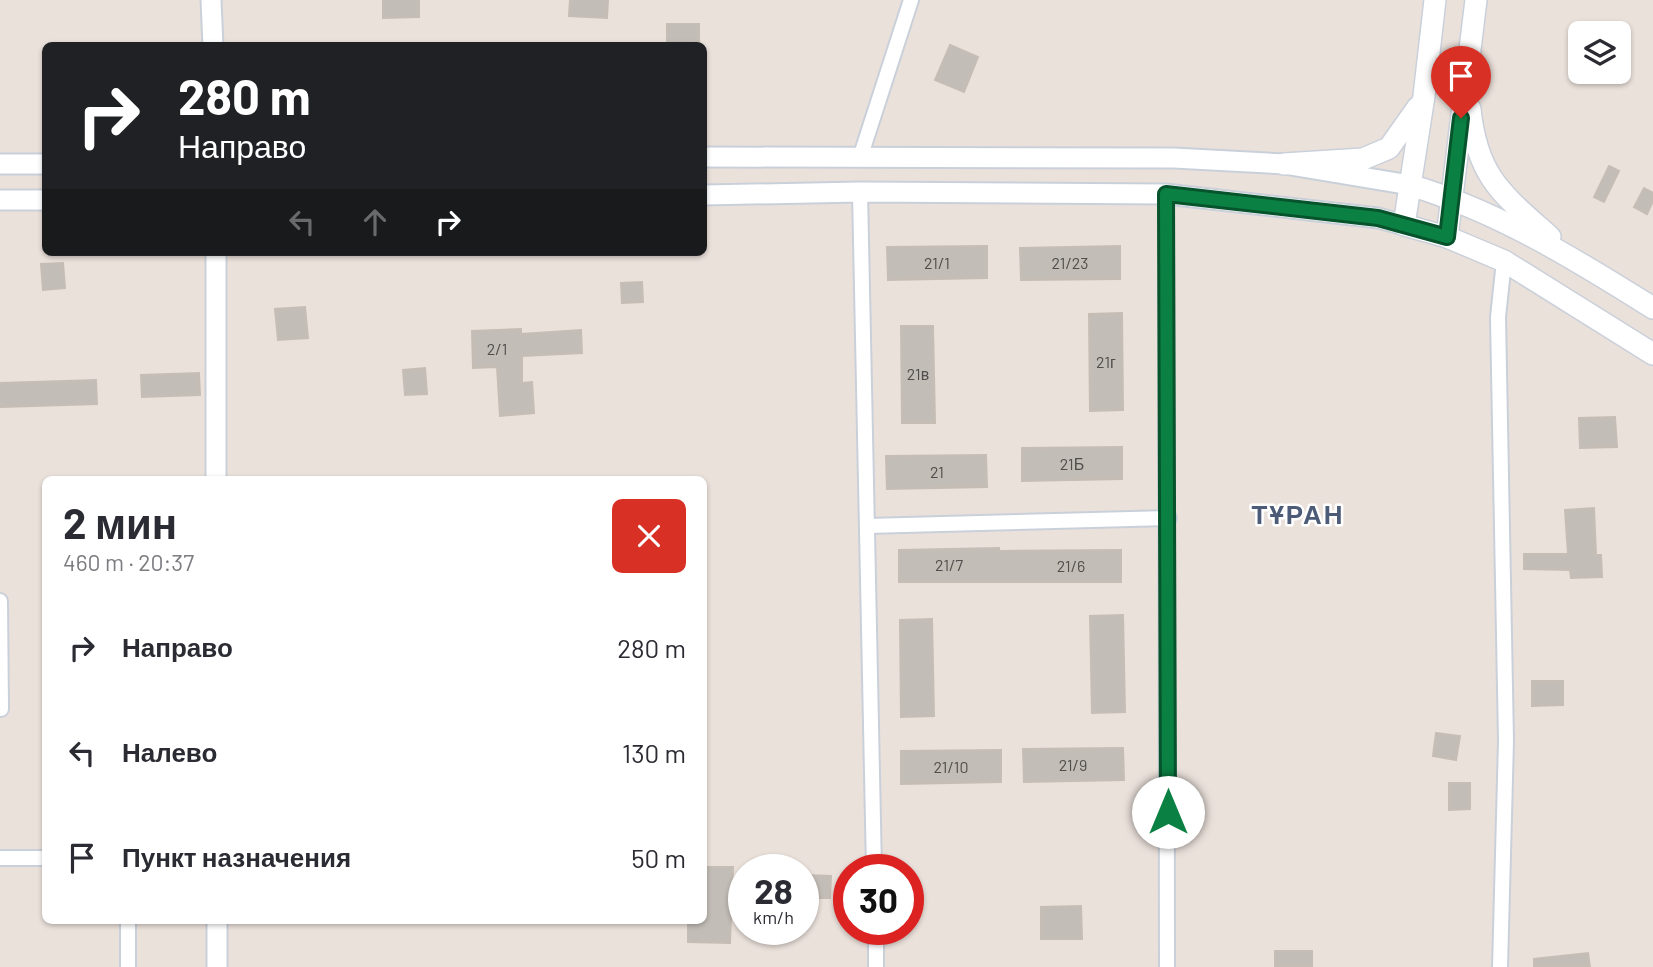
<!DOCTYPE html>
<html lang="ru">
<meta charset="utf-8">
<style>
body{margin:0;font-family:Barlow,sans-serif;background:#f7f7f7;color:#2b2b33;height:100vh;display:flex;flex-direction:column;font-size:26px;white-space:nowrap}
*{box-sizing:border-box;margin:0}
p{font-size:23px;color:#7c7c81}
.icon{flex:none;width:38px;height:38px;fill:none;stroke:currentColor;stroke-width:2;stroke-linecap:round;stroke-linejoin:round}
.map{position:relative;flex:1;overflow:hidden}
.sheet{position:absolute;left:42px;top:476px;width:665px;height:448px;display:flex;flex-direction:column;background:#fff;border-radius:10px;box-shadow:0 2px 5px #0004}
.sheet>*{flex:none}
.guide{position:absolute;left:42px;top:42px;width:665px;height:214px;border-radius:10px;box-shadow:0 2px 5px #0004;background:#202124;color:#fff;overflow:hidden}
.buttons{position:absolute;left:1568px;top:21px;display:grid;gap:14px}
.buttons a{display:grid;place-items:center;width:63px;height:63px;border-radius:10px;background:#fff;box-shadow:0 2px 5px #0004;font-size:35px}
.speed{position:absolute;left:728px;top:854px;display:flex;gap:14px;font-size:35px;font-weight:700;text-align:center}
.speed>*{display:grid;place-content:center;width:91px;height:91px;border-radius:50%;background:#fff;box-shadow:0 2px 5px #0004;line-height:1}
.speed small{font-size:18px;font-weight:400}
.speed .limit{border:10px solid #d22;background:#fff;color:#111}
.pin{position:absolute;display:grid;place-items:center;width:60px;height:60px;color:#fff;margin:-72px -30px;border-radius:50% 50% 50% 0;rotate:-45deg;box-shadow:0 0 7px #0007}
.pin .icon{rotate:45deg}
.me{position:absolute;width:77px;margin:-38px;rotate:0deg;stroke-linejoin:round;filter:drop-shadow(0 0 5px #0008)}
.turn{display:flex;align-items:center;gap:24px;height:147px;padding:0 21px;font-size:32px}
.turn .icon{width:91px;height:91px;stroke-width:2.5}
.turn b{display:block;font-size:49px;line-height:60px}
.lanes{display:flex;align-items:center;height:66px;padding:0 21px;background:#0003;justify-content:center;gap:35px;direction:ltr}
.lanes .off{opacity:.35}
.round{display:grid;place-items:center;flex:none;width:74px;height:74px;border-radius:10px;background:#f7f7f7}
.summary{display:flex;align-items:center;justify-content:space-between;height:119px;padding:0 21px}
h1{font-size:42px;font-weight:700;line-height:52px}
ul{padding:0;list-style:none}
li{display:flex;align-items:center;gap:21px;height:105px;padding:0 21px}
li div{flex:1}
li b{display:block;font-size:26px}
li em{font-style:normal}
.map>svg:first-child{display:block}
.building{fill:#c3bdb7;stroke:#c6bdb5;stroke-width:2}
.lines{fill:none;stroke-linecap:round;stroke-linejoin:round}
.minor-casing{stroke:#cad0da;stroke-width:18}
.tertiary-casing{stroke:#cad0da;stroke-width:23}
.secondary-casing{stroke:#cad0da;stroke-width:24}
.minor{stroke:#fff;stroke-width:14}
.tertiary{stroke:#fff;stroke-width:19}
.secondary{stroke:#fff;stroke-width:21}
.route-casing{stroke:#07532c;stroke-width:18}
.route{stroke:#0b8043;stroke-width:12}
.labels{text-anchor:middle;stroke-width:5;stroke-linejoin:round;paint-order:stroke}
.number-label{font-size:16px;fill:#504e4c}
.district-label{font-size:26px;font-weight:bold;letter-spacing:2px;fill:#4c5b77;stroke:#fff}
</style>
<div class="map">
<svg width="1653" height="967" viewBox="0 0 1653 967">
<rect width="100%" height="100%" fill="#ebe1db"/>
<!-- building -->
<g class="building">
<polygon points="383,0 419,0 419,17 383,18"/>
<polygon points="570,0 608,0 607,18 569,16"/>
<rect x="667" y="24" width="32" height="22"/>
<polygon points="950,45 978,57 964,92 935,80"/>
<polygon points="1609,166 1619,171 1604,202 1594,197"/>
<polygon points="1644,188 1653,193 1653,201 1647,214 1634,207"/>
<polygon points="987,246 987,278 888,280 887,247"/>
<polygon points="1120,246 1120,279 1021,280 1020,248"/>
<polygon points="63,263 65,288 43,290 41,264"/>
<polygon points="642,282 643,302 622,303 621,283"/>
<polygon points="305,307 308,338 278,340 275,309"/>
<polygon points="1122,313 1123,410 1090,411 1089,314"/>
<polygon points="901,326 933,326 935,423 902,423"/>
<polygon points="521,329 521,334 581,330 582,353 522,356 522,383 532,382 534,413 500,416 497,367 473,368 472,331"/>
<polygon points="425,368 427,394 405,395 403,370"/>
<polygon points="199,373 200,395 142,397 141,375"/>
<polygon points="96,380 97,404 0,407 0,383"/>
<polygon points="1615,417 1617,447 1580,448 1579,418"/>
<polygon points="1122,447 1122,479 1022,481 1022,448"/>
<polygon points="986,455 987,487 887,489 886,456"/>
<polygon points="1594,508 1596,555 1601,555 1602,577 1571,578 1570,570 1524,569 1524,554 1568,554 1565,510"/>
<polygon points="999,548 999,551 1121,550 1121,582 899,582 899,550"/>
<polygon points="1123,615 1125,712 1092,713 1090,616"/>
<polygon points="932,619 934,716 901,717 900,620"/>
<polygon points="1532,681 1563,681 1563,705 1532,706"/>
<polygon points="1436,733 1460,736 1456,760 1433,756"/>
<polygon points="1123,748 1124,780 1024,782 1023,749"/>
<polygon points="1001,750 1001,782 901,784 901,751"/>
<polygon points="1449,783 1470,783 1470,809 1449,810"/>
<polygon points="704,867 733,867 730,943 688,942 688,920 704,920"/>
<polygon points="806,875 831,876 830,898 806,898"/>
<polygon points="1081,906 1082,939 1041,939 1041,907"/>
<rect x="1275" y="951" width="37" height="16"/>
<polygon points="1588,953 1590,967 1534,967 1534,959"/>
</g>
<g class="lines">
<!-- minor casing -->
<g class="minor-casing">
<g id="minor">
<polyline points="860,158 911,0"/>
<polyline points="860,192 874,870"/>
<polyline points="1166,194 1167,967"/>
<polyline points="867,526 1169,518"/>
<polyline points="0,601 1,709"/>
<polyline points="0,858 46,858"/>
<polyline points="128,920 128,967"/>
<polyline points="876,929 876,967"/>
<polyline points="1500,967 1506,741 1498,317 1504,261"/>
</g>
</g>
<!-- tertiary casing -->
<g class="tertiary-casing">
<g id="tertiary">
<polyline points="211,0 213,46"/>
<polyline points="704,157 1174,158 1284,164 1410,185"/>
<polyline points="0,164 46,164"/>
<polyline points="704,195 860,192 1166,194 1378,218 1404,225"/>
<polyline points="0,200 46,200"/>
<polyline points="216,252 216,480"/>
<polyline points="217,920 217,967"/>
</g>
</g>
<!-- secondary casing -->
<g class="secondary-casing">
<g id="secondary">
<polyline points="1435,0 1424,96 1404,225 1447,237 1504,261 1653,354"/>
<path d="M1470 109C1477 177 1502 194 1550 237"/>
<polyline points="1284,164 1363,159 1389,148 1418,107"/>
<path d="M1410 185C1499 212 1575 259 1653 308"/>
<polyline points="1447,237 1476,0"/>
</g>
</g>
<!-- minor -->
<use href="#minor" class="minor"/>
<!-- tertiary -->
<use href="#tertiary" class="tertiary"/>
<!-- secondary -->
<use href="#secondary" class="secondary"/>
</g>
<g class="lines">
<!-- route casing -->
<g class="route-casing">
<polyline id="route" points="1168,812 1166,194 1378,218 1447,237 1461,118"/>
</g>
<!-- route -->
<use href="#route" class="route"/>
</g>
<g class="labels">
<!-- number labels -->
<g class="number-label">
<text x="937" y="269">21/1</text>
<text x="1070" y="269">21/23</text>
<text x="497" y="355">2/1</text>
<text x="1106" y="368">21г</text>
<text x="918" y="380">21в</text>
<text x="1072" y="470">21Б</text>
<text x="937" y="478">21</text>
<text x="949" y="571">21/7</text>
<text x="1071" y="572">21/6</text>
<text x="1073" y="771">21/9</text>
<text x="951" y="773">21/10</text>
</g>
<!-- district labels -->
<g class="district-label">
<text x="1298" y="524">ТҰРАН</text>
</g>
</g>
</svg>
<div class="buttons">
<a><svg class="icon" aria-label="layers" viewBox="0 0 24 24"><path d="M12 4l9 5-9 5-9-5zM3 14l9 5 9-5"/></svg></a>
</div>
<div class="speed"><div>28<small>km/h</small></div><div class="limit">30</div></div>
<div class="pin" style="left:1461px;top:118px;background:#d93025"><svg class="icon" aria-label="arrive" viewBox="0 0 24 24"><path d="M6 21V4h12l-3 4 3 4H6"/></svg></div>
<svg class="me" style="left:1168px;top:812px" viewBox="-20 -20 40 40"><circle r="19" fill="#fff"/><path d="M0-13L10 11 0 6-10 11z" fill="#0b8043"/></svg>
<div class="guide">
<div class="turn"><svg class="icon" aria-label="right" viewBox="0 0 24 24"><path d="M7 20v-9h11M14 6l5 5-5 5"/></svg><div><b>280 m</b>Направо</div></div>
<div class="lanes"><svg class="icon off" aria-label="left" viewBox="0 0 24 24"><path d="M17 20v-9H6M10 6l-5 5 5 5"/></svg><svg class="icon off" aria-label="ahead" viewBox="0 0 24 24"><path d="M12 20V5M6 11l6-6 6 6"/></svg><svg class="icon" aria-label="right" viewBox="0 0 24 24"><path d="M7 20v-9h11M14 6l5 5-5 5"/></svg></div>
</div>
<section class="sheet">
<div class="summary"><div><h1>2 мин</h1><p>460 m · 20:37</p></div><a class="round" style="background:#d93025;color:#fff"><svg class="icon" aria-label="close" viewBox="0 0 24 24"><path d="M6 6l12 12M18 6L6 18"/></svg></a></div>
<ul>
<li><svg class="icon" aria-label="right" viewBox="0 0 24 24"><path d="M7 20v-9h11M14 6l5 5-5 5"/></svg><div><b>Направо</b></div><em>280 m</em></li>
<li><svg class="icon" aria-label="left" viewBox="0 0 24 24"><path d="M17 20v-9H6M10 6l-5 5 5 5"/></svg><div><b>Налево</b></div><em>130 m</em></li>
<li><svg class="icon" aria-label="arrive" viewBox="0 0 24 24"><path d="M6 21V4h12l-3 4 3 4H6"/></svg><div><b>Пункт назначения</b></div><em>50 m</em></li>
</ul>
</section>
</div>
